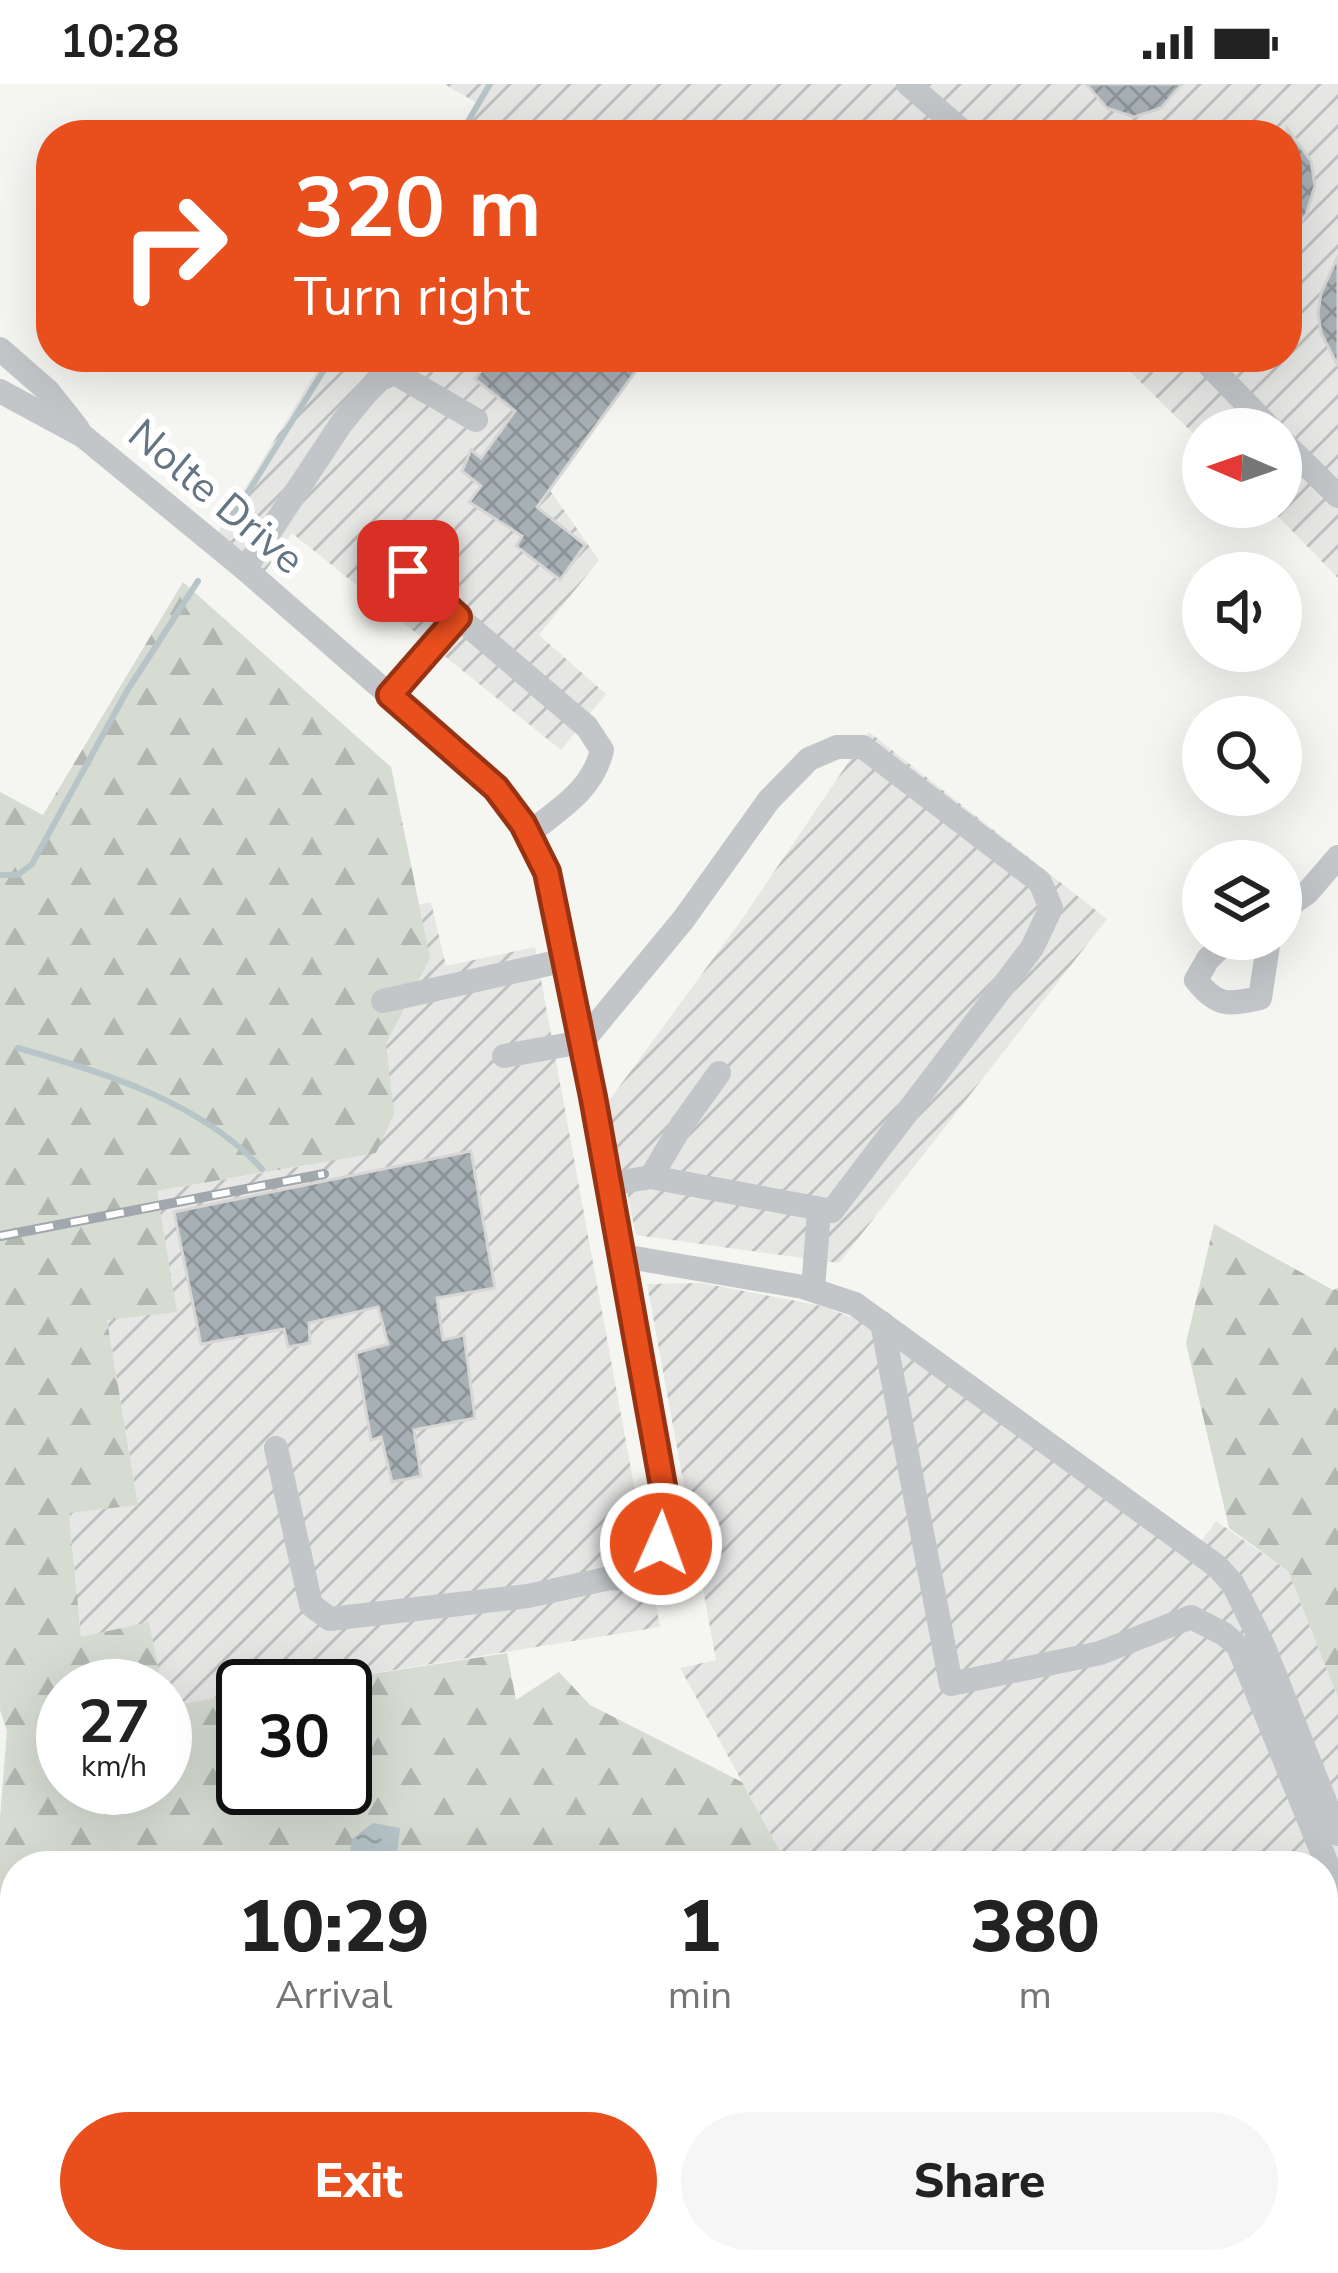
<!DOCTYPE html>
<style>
body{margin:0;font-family:"Nunito Sans",sans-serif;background:#f6f6f6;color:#222;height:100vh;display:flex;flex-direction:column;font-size:45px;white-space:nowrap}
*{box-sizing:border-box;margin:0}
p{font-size:39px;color:#767676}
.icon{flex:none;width:66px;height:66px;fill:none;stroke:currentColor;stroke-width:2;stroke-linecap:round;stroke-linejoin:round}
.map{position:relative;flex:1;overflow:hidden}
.sheet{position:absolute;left:0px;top:1767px;width:1338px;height:423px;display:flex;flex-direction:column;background:#fff;border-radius:48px 48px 0 0;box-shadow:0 12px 48px #0002}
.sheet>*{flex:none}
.top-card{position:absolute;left:36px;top:36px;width:1266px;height:252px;border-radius:48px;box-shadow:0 12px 48px #0002;background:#e94e1d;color:#fff;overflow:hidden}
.needle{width:78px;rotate:272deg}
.fabs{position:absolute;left:1182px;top:324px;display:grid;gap:24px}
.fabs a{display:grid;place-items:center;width:120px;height:120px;border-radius:50%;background:#fff;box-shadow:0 12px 48px #0002;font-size:60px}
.speed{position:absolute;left:36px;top:1575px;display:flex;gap:24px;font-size:60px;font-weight:700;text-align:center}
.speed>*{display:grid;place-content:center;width:156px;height:156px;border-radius:50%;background:#fff;box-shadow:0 12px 48px #0002;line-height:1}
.speed small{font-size:30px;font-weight:400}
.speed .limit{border:6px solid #111;border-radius:18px;background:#fff;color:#111}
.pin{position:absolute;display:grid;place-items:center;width:102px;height:102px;color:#fff;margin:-51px;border-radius:24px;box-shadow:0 6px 18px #0006}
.me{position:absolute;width:132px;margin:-66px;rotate:2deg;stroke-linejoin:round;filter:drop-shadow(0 0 9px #0008)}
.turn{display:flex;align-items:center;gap:42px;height:252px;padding:0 60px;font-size:54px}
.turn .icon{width:156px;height:156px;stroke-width:2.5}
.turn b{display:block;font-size:84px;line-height:102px}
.eta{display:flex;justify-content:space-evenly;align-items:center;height:204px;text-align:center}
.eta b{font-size:72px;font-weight:800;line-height:84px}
.action{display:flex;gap:24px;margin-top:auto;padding:24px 60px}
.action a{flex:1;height:138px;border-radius:72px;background:#e94e1d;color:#fff;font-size:48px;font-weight:800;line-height:138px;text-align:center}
.action a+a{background:#f6f6f6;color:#222}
.status{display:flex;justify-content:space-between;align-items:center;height:84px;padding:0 60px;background:#fff;direction:ltr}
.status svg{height:33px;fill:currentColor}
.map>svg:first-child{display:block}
.industrial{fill:url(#industrial-furrows)}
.forest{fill:url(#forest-firs)}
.water{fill:url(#water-ripples)}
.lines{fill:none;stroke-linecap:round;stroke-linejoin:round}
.stream{stroke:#b7c5c8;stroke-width:6}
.building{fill:url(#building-cross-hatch);stroke:#d6d6d4;stroke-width:3}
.minor{stroke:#c2c6c9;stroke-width:24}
.rail-casing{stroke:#a0a7ad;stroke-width:10}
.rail{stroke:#fff;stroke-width:6;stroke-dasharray:18;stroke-linecap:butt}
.route-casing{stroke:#973313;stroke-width:30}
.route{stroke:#e94e1d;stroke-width:21}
.labels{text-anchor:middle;stroke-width:12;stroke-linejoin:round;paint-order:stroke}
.street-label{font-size:42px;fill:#637583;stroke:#fff}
</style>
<div class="status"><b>10:28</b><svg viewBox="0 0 49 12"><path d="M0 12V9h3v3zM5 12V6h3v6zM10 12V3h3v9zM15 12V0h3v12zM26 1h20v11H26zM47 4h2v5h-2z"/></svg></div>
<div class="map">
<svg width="1338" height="2189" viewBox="0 0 1338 2189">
<defs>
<pattern id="industrial-furrows" width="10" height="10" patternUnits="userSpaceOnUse" patternTransform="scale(3)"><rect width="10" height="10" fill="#e6e7e5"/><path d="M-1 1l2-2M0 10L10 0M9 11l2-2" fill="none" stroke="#bec0bf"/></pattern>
<pattern id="forest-firs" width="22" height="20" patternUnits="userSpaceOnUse" patternTransform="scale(3)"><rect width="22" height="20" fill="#d6dcd2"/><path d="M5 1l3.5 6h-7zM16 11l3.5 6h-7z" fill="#b1b7b0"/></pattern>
<pattern id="water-ripples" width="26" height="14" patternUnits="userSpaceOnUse" patternTransform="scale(3)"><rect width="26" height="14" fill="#b7c5c8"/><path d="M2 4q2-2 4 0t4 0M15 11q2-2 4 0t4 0" fill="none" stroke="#98a5a8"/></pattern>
<pattern id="building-cross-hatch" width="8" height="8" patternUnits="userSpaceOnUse" patternTransform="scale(3)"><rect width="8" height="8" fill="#a7b0b5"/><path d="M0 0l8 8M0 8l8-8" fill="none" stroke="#8c9499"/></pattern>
</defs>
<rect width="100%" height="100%" fill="#f5f5f1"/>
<!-- industrial -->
<g class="industrial">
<polygon points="444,0 1338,0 1338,494 1269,423 1281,423 1281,345 1203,345 1203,359 1115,273 1287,273 1287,51 461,51 479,20"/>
<polygon points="325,273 645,273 549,405 599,476 539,551 606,610 561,666 292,449 253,505 208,465"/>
<polygon points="869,648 1107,835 839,1179 636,1151 608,1018 740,838"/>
<polygon points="431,818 446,882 535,863 660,1543 294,1602 243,1602 243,1610 185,1619 165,1602 81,1554 69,1428 138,1421 107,1235 157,1107 309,1081 320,843"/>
<polygon points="702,1199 822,1222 861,1237 1189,1474 1216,1437 1288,1487 1338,1614 1338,2189 1008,2189 1000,2175 1323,2175 1323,1782 788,1782 680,1584 716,1576 647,1200"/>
</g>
<!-- forest -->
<g class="forest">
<polygon points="183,498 391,683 430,874 386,960 394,1030 376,1069 157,1107 177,1228 107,1236 138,1421 69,1429 81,1553 149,1538 162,1602 63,1602 63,1704 165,1704 165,1604 185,1619 243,1610 243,1704 345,1704 345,1602 294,1602 507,1569 516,1616 559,1588 590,1621 742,1698 788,1782 15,1782 15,2175 1000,2175 1008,2189 0,2189 0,1733 7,1647 0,1626 0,708 43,731"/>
<polygon points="1214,1140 1333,1206 1338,1204 1338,1614 1288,1487 1229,1444 1186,1259"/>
</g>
<!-- water -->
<polygon class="water" points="373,1739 400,1744 396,1782 348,1782 352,1755"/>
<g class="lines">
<!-- stream -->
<g class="stream">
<polyline points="460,51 490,0"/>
<polyline points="232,434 332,273"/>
<polyline points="0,791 18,791 32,780 127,607 198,497"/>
<path d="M18 964C103 988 201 1018 262 1085"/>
</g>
</g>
<!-- building -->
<g class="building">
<polygon points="1086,0 1182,0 1161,24 1134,33 1107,24"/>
<polygon points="1287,44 1311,77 1315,102 1306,131 1287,155"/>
<polygon points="1338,172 1338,282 1321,249 1318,229 1321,209"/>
<polygon points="491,273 646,273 537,423 585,461 560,496 516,462 522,452 469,418 481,402 462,387 471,366 481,374 515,327 475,295"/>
<polygon points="471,1067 495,1204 437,1214 443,1256 464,1251 475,1334 414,1346 421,1392 392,1398 381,1353 371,1356 356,1269 388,1260 378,1223 309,1239 310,1259 288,1263 284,1245 201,1260 174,1128"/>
</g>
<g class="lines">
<!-- minor -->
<g class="minor">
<polyline points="908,0 967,51"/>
<polyline points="0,265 48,307 78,345"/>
<polyline points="1201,273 1271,345"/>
<polyline points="0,307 83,352 245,485 496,704 523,739 547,788 562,856 644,1290 667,1424 656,1497 610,1494 528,1512 330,1535 311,1521 276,1364"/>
<polyline points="1281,356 1338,412"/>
<polyline points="245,485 341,340 377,296 395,289 476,336"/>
<path d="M458 533 587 643 602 666C593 706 558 726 528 750"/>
<polyline points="390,611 458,533 408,487"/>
<polyline points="1281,827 1307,809 1338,773"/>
<path d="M1229 855 1208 875 1196 896C1217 923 1228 921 1260 914L1269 855"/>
<polyline points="383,917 566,876"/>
<polyline points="504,972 582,958 683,836 769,716 809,675 837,663 863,663 1040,798 1051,824 1032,864 832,1127 651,1093 609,1100"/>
<polyline points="651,1093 681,1042 719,989"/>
<polyline points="623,1172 803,1203 855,1220 1218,1483 1233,1500 1263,1561 1338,1750"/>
<polyline points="813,1206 819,1126"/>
<polyline points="882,1239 951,1600 1100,1569 1191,1533 1224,1550 1238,1562 1338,1807"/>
<polyline points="1323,1902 1338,1892"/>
</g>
<!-- rail casing -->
<g class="rail-casing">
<polyline id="rail" points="0,1152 324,1090"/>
</g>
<!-- rail -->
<use href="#rail" class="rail"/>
</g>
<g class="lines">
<!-- route casing -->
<g class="route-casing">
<polyline id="route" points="408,487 458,533 390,611 496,704 523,740 547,788 593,1013 667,1424 661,1460"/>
</g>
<!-- route -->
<use href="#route" class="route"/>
</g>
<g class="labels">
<!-- street labels -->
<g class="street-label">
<text transform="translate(217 412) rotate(40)" y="15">Nolte Drive</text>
</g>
</g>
</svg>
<div class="fabs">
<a><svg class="needle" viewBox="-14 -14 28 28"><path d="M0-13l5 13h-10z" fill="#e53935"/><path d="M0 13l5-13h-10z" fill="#767676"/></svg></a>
<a><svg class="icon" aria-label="sound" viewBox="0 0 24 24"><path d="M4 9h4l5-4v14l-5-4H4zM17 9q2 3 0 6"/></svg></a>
<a><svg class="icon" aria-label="search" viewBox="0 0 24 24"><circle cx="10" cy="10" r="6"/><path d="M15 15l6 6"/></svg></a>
<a><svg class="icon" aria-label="layers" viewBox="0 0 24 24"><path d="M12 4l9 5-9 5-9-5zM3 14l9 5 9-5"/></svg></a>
</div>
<div class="speed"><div>27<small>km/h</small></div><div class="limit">30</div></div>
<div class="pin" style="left:408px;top:487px;background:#d93025"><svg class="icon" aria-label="arrive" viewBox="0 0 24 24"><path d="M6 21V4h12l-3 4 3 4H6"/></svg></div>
<svg class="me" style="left:661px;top:1460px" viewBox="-20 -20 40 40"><circle r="17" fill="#e94e1d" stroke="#fff" stroke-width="3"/><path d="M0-11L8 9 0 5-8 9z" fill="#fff"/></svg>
<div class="top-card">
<div class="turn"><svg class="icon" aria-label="right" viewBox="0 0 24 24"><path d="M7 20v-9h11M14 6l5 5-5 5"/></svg><div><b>320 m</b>Turn right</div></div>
</div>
<section class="sheet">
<div class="eta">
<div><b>10:29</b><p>Arrival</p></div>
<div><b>1</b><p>min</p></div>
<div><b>380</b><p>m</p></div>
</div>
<div class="action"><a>Exit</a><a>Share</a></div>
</section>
</div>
